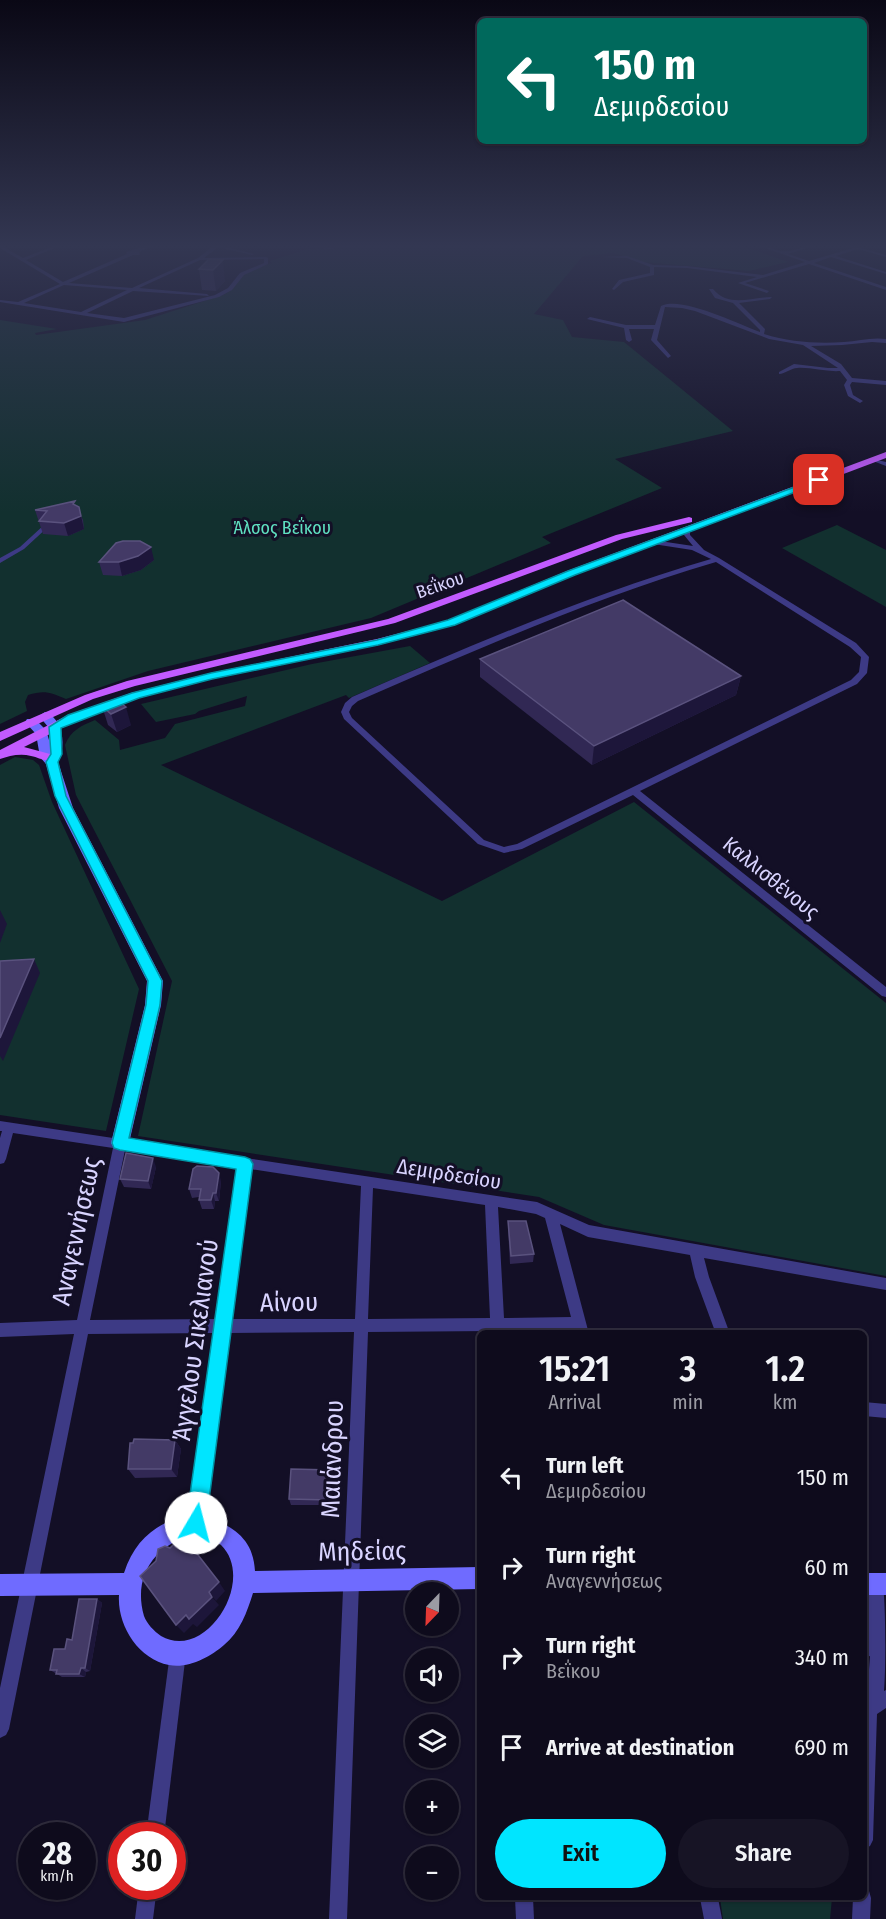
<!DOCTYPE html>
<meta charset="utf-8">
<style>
body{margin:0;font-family:"Fira Sans Condensed",sans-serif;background:#171425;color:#f1f3f6;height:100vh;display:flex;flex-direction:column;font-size:22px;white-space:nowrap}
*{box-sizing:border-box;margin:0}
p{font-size:20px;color:#9b9ba3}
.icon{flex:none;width:33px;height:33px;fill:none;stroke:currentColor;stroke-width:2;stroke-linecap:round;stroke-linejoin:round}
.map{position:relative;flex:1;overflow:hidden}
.side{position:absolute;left:477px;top:1330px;width:390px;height:570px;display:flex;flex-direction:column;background:#0e0b1c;border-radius:9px;box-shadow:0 2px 4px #0004,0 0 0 2px #2e2b3b}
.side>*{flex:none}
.banner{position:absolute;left:477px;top:18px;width:390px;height:126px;border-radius:9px;box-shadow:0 2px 4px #0004,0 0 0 2px #2e2b3b;background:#00695c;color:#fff;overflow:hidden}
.needle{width:39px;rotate:203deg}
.buttons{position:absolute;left:405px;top:1582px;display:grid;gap:12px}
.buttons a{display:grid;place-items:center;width:54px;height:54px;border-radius:50%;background:#0e0b1c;box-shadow:0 2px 4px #0004,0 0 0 2px #2e2b3b;font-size:30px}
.speed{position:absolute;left:18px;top:1822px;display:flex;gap:12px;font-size:30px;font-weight:700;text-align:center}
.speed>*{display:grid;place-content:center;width:78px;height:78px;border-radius:50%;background:#0e0b1c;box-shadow:0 2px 4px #0004,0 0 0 2px #2e2b3b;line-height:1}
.speed small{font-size:15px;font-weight:400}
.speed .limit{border:9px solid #d22;background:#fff;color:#111}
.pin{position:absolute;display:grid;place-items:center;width:51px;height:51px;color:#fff;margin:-26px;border-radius:12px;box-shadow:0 3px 9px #0006}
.me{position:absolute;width:66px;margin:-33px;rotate:8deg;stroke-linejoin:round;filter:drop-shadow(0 0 4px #0008)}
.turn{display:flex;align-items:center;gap:21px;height:126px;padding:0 18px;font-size:27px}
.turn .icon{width:78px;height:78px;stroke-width:2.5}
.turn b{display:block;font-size:42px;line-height:51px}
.eta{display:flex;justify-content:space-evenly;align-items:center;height:102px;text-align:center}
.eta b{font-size:36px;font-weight:600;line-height:42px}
.primary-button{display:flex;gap:12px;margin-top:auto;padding:12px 18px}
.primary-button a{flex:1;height:69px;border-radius:36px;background:#00e5ff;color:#111;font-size:24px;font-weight:600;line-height:69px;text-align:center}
.primary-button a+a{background:#171425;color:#f1f3f6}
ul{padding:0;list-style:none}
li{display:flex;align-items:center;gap:18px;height:90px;padding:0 18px}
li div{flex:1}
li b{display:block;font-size:22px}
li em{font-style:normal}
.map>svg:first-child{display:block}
.green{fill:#12302f}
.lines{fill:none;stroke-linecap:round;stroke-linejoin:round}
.street{fill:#3d3a85;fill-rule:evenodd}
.secondary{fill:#6f6bff;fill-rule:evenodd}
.primary{fill:#c25bff;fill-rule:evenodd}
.wall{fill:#312854}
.shaded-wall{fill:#1d163a}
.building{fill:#433a66;stroke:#5a527e;stroke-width:1.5}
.route{fill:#00e5ff;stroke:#0095a6;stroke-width:1.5}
.labels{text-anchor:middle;stroke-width:6;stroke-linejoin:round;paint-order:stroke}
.far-park-label{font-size:18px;fill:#5fe0c0;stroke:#130f26}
.far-street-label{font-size:18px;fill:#d9d4ff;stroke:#130f26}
.street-label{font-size:21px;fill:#d9d4ff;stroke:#130f26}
.near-street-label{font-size:26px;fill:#d9d4ff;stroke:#130f26}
</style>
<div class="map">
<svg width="886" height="1919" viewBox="0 0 886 1919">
<rect width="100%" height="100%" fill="#130f26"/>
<!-- green -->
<g class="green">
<path d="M384 244H737L788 262 749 271 643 262 613 253 583 256 534 314 563 320 572 337 624 342 733 431 615 459 662 488 542 537 551 543 371 618 148 671 66 699C50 692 44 690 28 695L25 702 27 711 0 724V320L57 329 35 333 36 335 145 320 223 295C234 290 236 283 244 275 251 268 263 266 272 263L270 261 307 249Z"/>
<polygon points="837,525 886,550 886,607 782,548"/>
<path d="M410 646 430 663 349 698 346 695 161 765 442 901 634 802 886 1003V1276L604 1225 539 1197 138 1136 172 981 76 795 65 745C71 730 81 726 95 720L119 740 120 750 165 738 175 724 245 706 247 696 199 711 195 714 156 722 141 704 312 664Z"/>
<polygon points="15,757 33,760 39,765 52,802 139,989 106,1131 0,1115 0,765"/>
<polygon points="720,1898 832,1898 830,1919 723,1919"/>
</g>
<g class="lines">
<!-- street -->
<g class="street">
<path d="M59 244H64L26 260 63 282 127 254 126 252 151 244H156L139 252 140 255H133L69 283 132 288 198 258 213 246 209 244H215L254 254 252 255 218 247 204 258 266 257 268 258V264L244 275 232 290 219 297 124 322 0 302V300L18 302 60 284 0 248V245L23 258ZM264 259V263L240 273 228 288 215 295 124 318 87 313 133 291 209 296 207 294 139 288 200 260ZM64 285 127 290 81 312 24 303Z"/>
<polygon points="296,244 329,247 375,244 329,249"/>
<path d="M754 244C764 243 772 250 781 251 793 253 807 244 819 244L788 254 809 261 853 248 841 244H847L886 255V257L858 249 836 256 886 272V274L831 257 814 263 886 287V290L809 264 745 283 769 291 767 293 738 283 757 277 687 268 654 267V275L623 282 614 290 612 289 619 280 650 273V267L627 258 601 257 627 256 653 265 687 266 763 275 805 262Z"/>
<path d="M709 289H713C729 308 751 297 772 297L770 299 739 303 765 329 764 334C790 342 817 344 844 342 858 341 872 337 886 339V343L872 342 842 345 811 346 841 364 852 378 886 381V385L852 382 850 385 853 395 863 401 860 403 848 396 844 385 847 380 840 371C826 372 811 367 797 368 791 368 785 374 779 374V372L794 364 828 368H838L803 345 769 339 695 311 682 308 665 307 657 340 671 356 668 358 651 340 654 329H629L632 340 629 342 626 340 624 328 587 319 590 317 626 325H655L661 306C682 296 737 324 760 332V330L733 303 715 298Z"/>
<polygon points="873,459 886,462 886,466 873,461"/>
<polygon points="44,525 49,526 24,549 0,563 0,558 20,547"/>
<path d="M686 529H690V535L704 550 719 558 856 643 869 657 867 673 857 684 640 791 886 987V997L882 996 633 795 522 849 504 853 478 844 344 719 341 712 345 703 352 697C470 646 587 595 711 559L692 550 653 544 650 542 653 540 693 546 684 535ZM716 562 850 647 861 657 859 672 851 680 517 844 504 847 484 840 352 718 349 712 352 706 358 701C476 650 593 598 716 562Z"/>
<path d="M0 1121 537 1202 589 1225 886 1278V1290L704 1258 709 1277 730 1334H716L695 1277 690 1255 588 1237 560 1224 589 1334H575L574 1331H505V1334H491V1331L368 1332 347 1919H329L354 1332 229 1333 204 1523 201 1528 196 1531 191 1528 188 1523 215 1333 88 1334 9 1729 6 1735 0 1738V1688L74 1334 0 1337V1323L77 1320 113 1148 13 1133 6 1159 4 1163 0 1164V1138L2 1131H0ZM125 1150 238 1167 217 1319 90 1320ZM250 1169 361 1186 355 1319H231ZM373 1188 485 1205 490 1318 368 1319ZM498 1207 536 1214 545 1218 571 1317 504 1318Z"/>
<polygon points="864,1402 886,1404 886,1418 864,1416"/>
<path d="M876 1576 882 1578C886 1597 886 1669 884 1691L886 1690V1708L877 1714 873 1840 870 1846 864 1849V1682L868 1683 870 1656 864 1658V1594L870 1578Z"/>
<polygon points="178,1645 184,1647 186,1653 164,1836 146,1836 170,1653 172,1647"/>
<polygon points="139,1887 157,1887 153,1919 135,1919"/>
<polygon points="864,1890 869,1891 871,1898 870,1919 852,1919 853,1898 864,1898"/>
<polygon points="515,1898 533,1898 534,1919 516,1919"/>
<polygon points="700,1898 718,1898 722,1919 704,1919"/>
</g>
<!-- secondary -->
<g class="secondary">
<path d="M45 712C64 719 66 746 58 762L73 808 163 981 161 1005 129 1143 126 1148 120 1150 114 1148 111 1143 145 1005 147 981 59 808 46 764 40 757 36 734 25 722 27 719H35L46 730 49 740V728L39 716Z"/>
<path d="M196 1512C226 1524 253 1533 255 1571L480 1567V1589L253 1593C247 1612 240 1632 224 1645 210 1657 188 1669 169 1665 138 1659 117 1625 119 1595L0 1596V1574L124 1573C136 1536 160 1521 196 1512ZM196 1534C203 1537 215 1540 221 1545 257 1580 206 1662 161 1636 154 1631 147 1624 144 1616 132 1574 157 1543 196 1534Z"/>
<rect x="864" y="1573" width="22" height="22"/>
</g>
<!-- primary -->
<g class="primary">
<path d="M886 452V458L575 575 455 625 378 645 211 679 139 697 76 721 24 747 50 754V760C42 761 38 757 31 756 20 753 9 756 0 759V750L68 715 131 693 211 673 377 639 447 621 567 571Z"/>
<polygon points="689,517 692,518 692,522 622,539 395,623 135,686 93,699 0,741 0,732 85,695 127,681 388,619 616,535"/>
</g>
</g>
<!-- wall -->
<g class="wall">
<polygon points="209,259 225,281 216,291 202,290 199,269"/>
<polygon points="76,505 83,520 84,529 68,536 43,534 35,510"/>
<polygon points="154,560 141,570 122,576 103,575 99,562"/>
<polygon points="480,659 741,676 736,695 592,765 480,677"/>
<polygon points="102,706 131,725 117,732 108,725"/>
<polygon points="156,1167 151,1189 124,1187 120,1179"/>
<polygon points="221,1181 219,1201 215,1201 214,1209 202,1209 199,1200 199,1197 192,1198 189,1189"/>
<polygon points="508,1221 534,1254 533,1262 510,1264 508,1229"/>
<polygon points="175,1440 181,1449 177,1477 135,1478 128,1469"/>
<polygon points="332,1470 334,1475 332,1505 291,1505 289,1499"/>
<polygon points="97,1599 102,1603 90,1671 86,1672 85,1677 62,1677 50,1670 72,1640"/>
</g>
<!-- shaded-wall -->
<g class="shaded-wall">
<polygon points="223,260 225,281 216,291 213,270"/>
<polygon points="79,507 84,529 68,536 64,523"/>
<polygon points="151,547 154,560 141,570 122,576 119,562"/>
<polygon points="741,676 736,695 592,765 594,746"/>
<polygon points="126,707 131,725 117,732 111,714"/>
<polygon points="0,910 7,924 0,943"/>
<polygon points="34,959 40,973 3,1061 0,1056 0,1038"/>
<polygon points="153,1158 156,1167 151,1189 148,1181"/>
<polygon points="219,1173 221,1181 219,1201 216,1193"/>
<polygon points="213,1193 215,1201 214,1209 211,1200"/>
<polygon points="175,1440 181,1449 177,1477 171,1469"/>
<polygon points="332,1470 334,1475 332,1505 330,1500"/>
<polygon points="196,1541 203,1551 199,1556 191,1546"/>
<polygon points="219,1582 225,1591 216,1601 209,1592"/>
<polygon points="212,1597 219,1605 197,1627 193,1624 184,1633 176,1625 186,1615"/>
<polygon points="97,1599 102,1603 90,1671 85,1668"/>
<polygon points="81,1668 86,1672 85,1677 79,1674"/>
</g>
<!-- building -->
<g class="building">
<polygon points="209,259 223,260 213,270 199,269"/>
<polygon points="75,501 73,504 79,507 81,516 64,523 39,521 47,511 35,510"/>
<polygon points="123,541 140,541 151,547 138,556 119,562 99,562 116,543"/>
<polygon points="623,600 741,676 594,746 480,659"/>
<polygon points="116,699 126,707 111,714 102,706"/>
<polygon points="34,959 0,1038 0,961"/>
<polygon points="126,1153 153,1158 148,1181 120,1179"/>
<polygon points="197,1166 213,1167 219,1173 216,1193 213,1193 211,1200 199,1200 201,1189 189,1189 193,1169"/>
<polygon points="508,1221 526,1221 534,1254 511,1256"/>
<polygon points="134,1439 175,1440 171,1469 128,1469 130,1443 133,1443"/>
<polygon points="291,1469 332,1470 330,1500 289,1499"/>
<polygon points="188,1530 196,1541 191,1546 219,1582 209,1592 212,1597 189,1619 186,1615 176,1625 140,1576 156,1561 158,1549 165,1546 170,1548"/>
<polygon points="79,1599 97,1599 85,1668 81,1668 79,1674 56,1674 57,1670 50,1670 54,1649 65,1649 67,1639 72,1640"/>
</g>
<!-- sky -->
<linearGradient id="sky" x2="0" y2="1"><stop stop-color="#0a0815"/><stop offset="0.48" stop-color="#333752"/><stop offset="1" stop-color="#333752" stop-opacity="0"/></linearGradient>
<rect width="886" height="512" fill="url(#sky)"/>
<!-- route -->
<polygon class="route" points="819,478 822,482 575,575 455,625 378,645 212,679 139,698 61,728 62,754 58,762 66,796 162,981 160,1005 129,1138 245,1157 250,1159 253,1164 206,1523 203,1530 196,1533 189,1530 186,1523 236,1169 120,1150 114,1148 112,1143 146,1005 148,981 55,796 46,762 51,754 49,727 68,715 132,693 211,673 377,640 448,620 568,571"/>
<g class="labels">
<!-- far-park labels -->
<g class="far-park-label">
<text x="282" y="534">Άλσος Βεΐκου</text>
</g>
<!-- far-street labels -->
<g class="far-street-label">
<text transform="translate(440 585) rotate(-19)" y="6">Βεΐκου</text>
</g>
<!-- street labels -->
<g class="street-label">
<text transform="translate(771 878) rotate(39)" y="7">Καλλισθένους</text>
<text transform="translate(449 1174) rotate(9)" y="7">Δεμιρδεσίου</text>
</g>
<!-- near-street labels -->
<g class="near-street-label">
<text transform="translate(76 1231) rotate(-78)" y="9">Αναγεννήσεως</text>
<text transform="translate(289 1302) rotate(-1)" y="9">Αίνου</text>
<text transform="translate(195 1340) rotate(-82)" y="9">Άγγελου Σικελιανού</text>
<text transform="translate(332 1459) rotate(-88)" y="9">Μαιάνδρου</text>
<text transform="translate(362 1551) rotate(-1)" y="9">Μηδείας</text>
</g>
</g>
</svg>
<div class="buttons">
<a><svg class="needle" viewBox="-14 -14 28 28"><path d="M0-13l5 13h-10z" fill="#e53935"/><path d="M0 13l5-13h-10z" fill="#9b9ba3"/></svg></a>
<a><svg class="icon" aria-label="sound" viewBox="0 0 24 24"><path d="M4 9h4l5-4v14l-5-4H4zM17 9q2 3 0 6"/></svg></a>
<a><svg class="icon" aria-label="layers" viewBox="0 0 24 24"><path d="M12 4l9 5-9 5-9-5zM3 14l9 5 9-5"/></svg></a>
<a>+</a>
<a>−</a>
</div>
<div class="speed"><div>28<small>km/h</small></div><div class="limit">30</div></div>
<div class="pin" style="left:819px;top:480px;background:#d93025"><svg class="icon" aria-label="arrive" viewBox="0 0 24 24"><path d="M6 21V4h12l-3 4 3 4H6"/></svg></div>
<svg class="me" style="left:196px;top:1523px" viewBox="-20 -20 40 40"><circle r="19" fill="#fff"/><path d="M0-13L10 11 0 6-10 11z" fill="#00e5ff"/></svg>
<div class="banner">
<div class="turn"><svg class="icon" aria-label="left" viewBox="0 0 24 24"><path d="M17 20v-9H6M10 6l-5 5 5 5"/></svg><div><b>150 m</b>Δεμιρδεσίου</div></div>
</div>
<section class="side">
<div class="eta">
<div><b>15:21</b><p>Arrival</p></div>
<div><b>3</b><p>min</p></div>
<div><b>1.2</b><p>km</p></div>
</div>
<ul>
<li><svg class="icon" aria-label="left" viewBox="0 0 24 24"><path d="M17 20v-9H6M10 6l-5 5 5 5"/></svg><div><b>Turn left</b><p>Δεμιρδεσίου</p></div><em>150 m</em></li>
<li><svg class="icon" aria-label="right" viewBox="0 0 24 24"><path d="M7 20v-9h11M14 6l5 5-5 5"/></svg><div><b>Turn right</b><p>Αναγεννήσεως</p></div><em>60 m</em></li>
<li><svg class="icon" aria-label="right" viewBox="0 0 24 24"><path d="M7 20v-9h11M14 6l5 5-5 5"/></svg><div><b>Turn right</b><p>Βεΐκου</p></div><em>340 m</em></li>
<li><svg class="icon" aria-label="arrive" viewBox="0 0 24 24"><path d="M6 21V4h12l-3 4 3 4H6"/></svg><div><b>Arrive at destination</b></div><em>690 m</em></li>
</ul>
<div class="primary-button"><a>Exit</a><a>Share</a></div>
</section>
</div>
